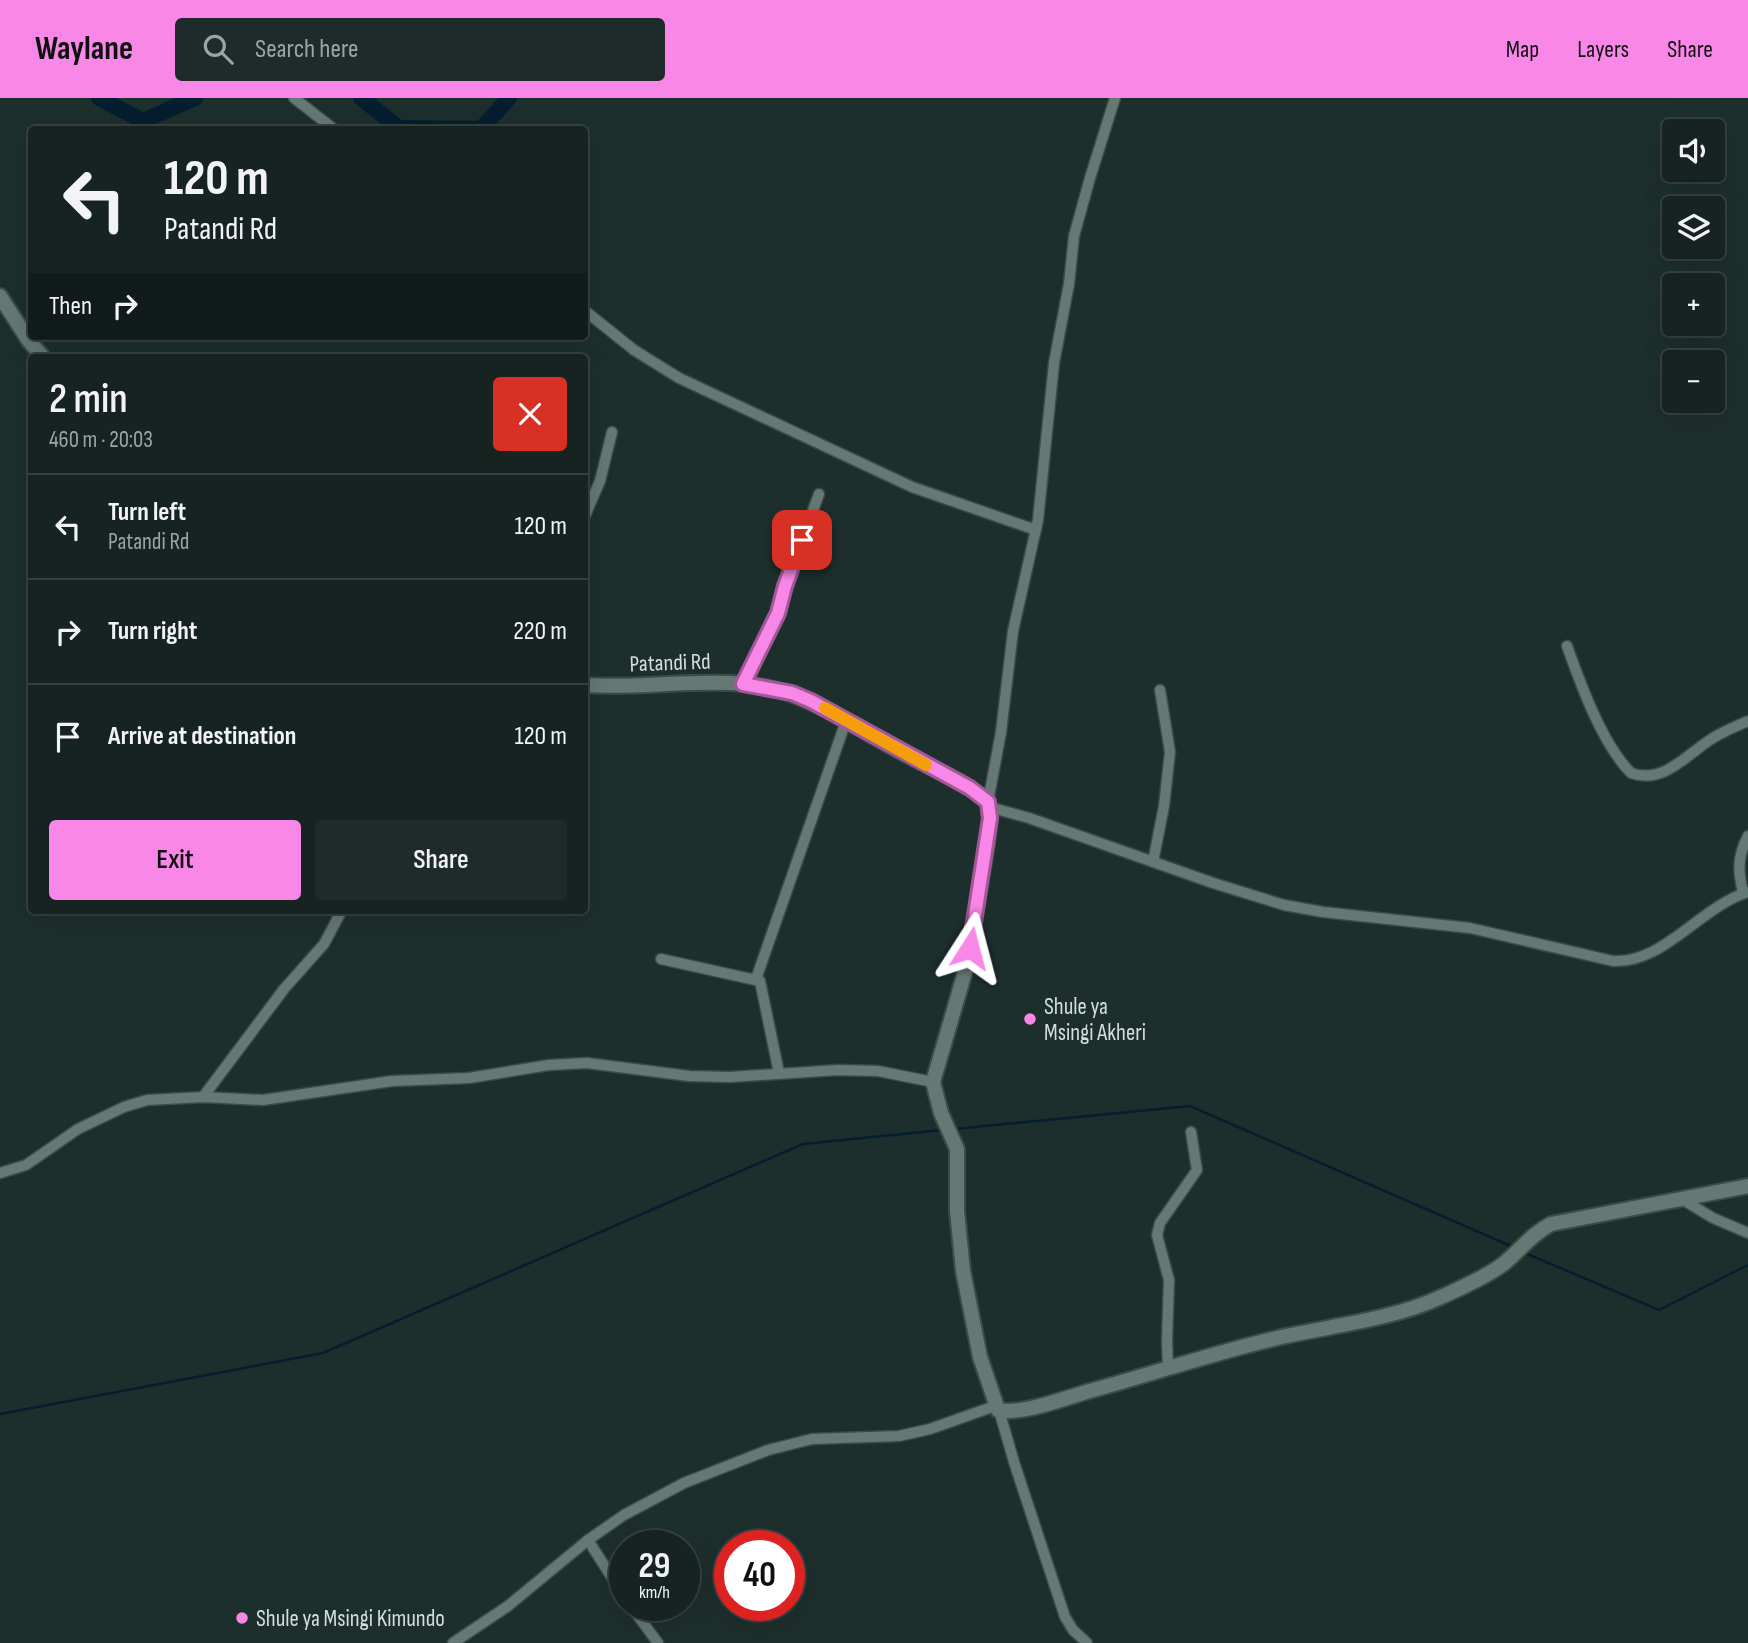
<!DOCTYPE html>
<meta charset="utf-8">
<style>
body{margin:0;font-family:"Sofia Sans Condensed",sans-serif;background:#1f2b2a;color:#f1f3f6;height:100vh;display:flex;flex-direction:column;font-size:26px;white-space:nowrap}
*{box-sizing:border-box;margin:0}
p{font-size:23px;color:#9ea4a5}
.icon{flex:none;width:38px;height:38px;fill:none;stroke:currentColor;stroke-width:2;stroke-linecap:round;stroke-linejoin:round}
.map{position:relative;flex:1;overflow:hidden}
.sheet{position:absolute;left:28px;top:256px;width:560px;height:560px;display:flex;flex-direction:column;background:#162321;border-radius:7px;box-shadow:0 7px 28px #0002,0 0 0 2px #35403f}
.sheet>*{flex:none}
.top-card{position:absolute;left:28px;top:28px;width:560px;height:214px;border-radius:7px;box-shadow:0 7px 28px #0002,0 0 0 2px #35403f;background:#162321;color:#f1f3f6;overflow:hidden}
.tools{position:absolute;left:1662px;top:21px;display:grid;gap:14px}
.tools a{display:grid;place-items:center;width:63px;height:63px;border-radius:7px;background:#162321;box-shadow:0 7px 28px #0002,0 0 0 2px #35403f;font-size:35px}
.speed{position:absolute;left:609px;top:1432px;display:flex;gap:14px;font-size:35px;font-weight:700;text-align:center}
.speed>*{display:grid;place-content:center;width:91px;height:91px;border-radius:50%;background:#162321;box-shadow:0 7px 28px #0002,0 0 0 2px #35403f;line-height:1}
.speed small{font-size:18px;font-weight:400}
.speed .limit{border:10px solid #d22;background:#fff;color:#111}
.pin{position:absolute;display:grid;place-items:center;width:60px;height:60px;color:#fff;margin:-30px;border-radius:14px;box-shadow:0 4px 10px #0006}
.me{position:absolute;width:77px;margin:-38px;rotate:9deg;stroke-linejoin:round;filter:drop-shadow(0 0 5px #0008)}
.turn{display:flex;align-items:center;gap:24px;height:147px;padding:0 21px;font-size:32px}
.turn .icon{width:91px;height:91px;stroke-width:2.5}
.turn b{display:block;font-size:49px;line-height:60px}
.then{display:flex;align-items:center;height:66px;padding:0 21px;background:#0003;gap:14px;font-size:26px}
.round{display:grid;place-items:center;flex:none;width:74px;height:74px;border-radius:7px;background:#1f2b2a}
.overview{display:flex;align-items:center;justify-content:space-between;height:119px;padding:0 21px}
h1{font-size:42px;font-weight:600;line-height:52px}
.button{display:flex;gap:14px;margin-top:auto;padding:14px 21px}
.button a{flex:1;height:80px;border-radius:7px;background:#f987e8;color:#111;font-size:28px;font-weight:600;line-height:80px;text-align:center}
.button a+a{background:#1f2b2a;color:#f1f3f6}
ul{padding:0;list-style:none}
li{display:flex;align-items:center;gap:21px;height:105px;padding:0 21px;border-top:2px solid #35403f}
li div{flex:1}
li b{display:block;font-size:26px}
li em{font-style:normal}
header{display:flex;align-items:center;gap:42px;box-sizing:border-box;height:98px;padding:0 35px;background:#f987e8;color:#111}
header strong{font-size:33px}
nav{display:flex;gap:38px;margin-inline-start:auto;font-size:24px}
.search{width:490px;height:63px;background:#1f2b2a;display:flex;align-items:center;gap:18px;box-sizing:border-box;padding:0 24px;border-radius:7px;color:#9ea4a5;font-size:26px}
.map>svg:first-child{display:block}
.lines{fill:none;stroke-linecap:round;stroke-linejoin:round}
.stream{stroke:#051e2f;stroke-width:2.5}
.river{stroke:#051e2f;stroke-width:16}
.street-casing{stroke:#3c4b48;stroke-width:13}
.secondary-casing{stroke:#3c4b48;stroke-width:18}
.street{stroke:#647874;stroke-width:10}
.secondary{stroke:#647874;stroke-width:14}
.route-casing{stroke:#a25897;stroke-width:18}
.route{stroke:#f987e8;stroke-width:12}
.slow{stroke:#f59e0b;stroke-width:12}
.poi-dot{fill:#f987e8;stroke:#1d2f2c;stroke-width:2.5}
.labels{text-anchor:middle;stroke-width:7;stroke-linejoin:round;paint-order:stroke}
.street-label{font-size:23px;fill:#d4dfdd;stroke:#1d2f2c}
.poi-label{font-size:23px;fill:#d4dfdd;stroke:#1d2f2c;text-anchor:start}
</style>
<header>
<strong>Waylane</strong>
<div class="search"><svg class="icon" aria-label="search" viewBox="0 0 24 24"><circle cx="10" cy="10" r="6"/><path d="M15 15l6 6"/></svg>Search here</div>
<nav><a>Map</a><a>Layers</a><a>Share</a></nav>
</header>
<div class="map">
<svg width="1748" height="1545" viewBox="0 0 1748 1545">
<rect width="100%" height="100%" fill="#1d2f2c"/>
<g class="lines">
<!-- stream -->
<g class="stream">
<polyline points="955,1031 1190,1008 1513,1149"/>
<polyline points="1525,1155 1659,1212 1748,1167"/>
<polyline points="0,1316 323,1255 803,1046 942,1032"/>
</g>
<!-- river -->
<g class="river">
<polyline points="99,0 143,23 195,0"/>
<polyline points="361,0 399,30 481,31 509,0"/>
</g>
<!-- street casing -->
<g class="street-casing">
<g id="street">
<polyline points="294,0 335,32"/>
<polyline points="584,212 634,252 679,280 912,389 1036,432"/>
<polyline points="584,420 600,383 612,334"/>
<path d="M1567 548C1581 587 1602 646 1631 675 1664 687 1688 655 1713 640 1724 633 1736 628 1748 623"/>
<polyline points="743,586 778,515 785,488 819,396"/>
<polyline points="988,704 1001,634 1013,533 1038,422 1054,265 1069,186 1074,138 1090,80 1115,0"/>
<path d="M989 709 1029 720 1213 785 1284 807 1323 814 1470 830 1613 863C1663 866 1700 809 1748 794"/>
<polyline points="1153,764 1164,708 1170,654 1160,592"/>
<path d="M1743 795C1738 773 1737 759 1748 738"/>
<polyline points="661,861 760,883 779,975"/>
<polyline points="756,881 846,623"/>
<polyline points="203,999 284,891 324,846 342,812"/>
<polyline points="0,1075 26,1067 78,1031 124,1009 147,1002 203,999 263,1002 392,983 469,980 549,967 587,965 689,978 730,979 838,972 878,973 933,984"/>
<polyline points="1680,1100 1713,1120 1748,1135"/>
<polyline points="1168,1269 1167,1243 1169,1182 1157,1137 1160,1125 1197,1072 1191,1034"/>
<polyline points="999,1312 1014,1364 1065,1519 1073,1532 1087,1545"/>
<polyline points="588,1442 625,1500"/>
<polyline points="630,1507 658,1545"/>
<polyline points="453,1545 508,1508 588,1442 624,1417 684,1385 768,1352 812,1341 899,1338 930,1331 995,1308"/>
</g>
</g>
<!-- secondary casing -->
<g class="secondary-casing">
<g id="secondary">
<polyline points="0,198 29,243 43,259"/>
<path d="M584 587C638 591 692 581 745 586 808 592 851 628 905 656 933 671 964 683 988 704L990 720 987 746 967 867 933 984 941 1015 957 1051V1113L963 1173 980 1259 998 1312C1020 1317 1063 1301 1086 1294 1153 1276 1218 1253 1286 1238 1337 1227 1393 1221 1441 1199 1461 1190 1484 1180 1502 1167 1519 1154 1531 1136 1551 1126L1748 1088"/>
</g>
</g>
<!-- street -->
<use href="#street" class="street"/>
<!-- secondary -->
<use href="#secondary" class="secondary"/>
</g>
<g class="lines">
<!-- route casing -->
<g class="route-casing">
<polyline id="route" points="802,442 785,488 778,515 743,586 792,595 811,603 970,690 988,704 990,720 970,850"/>
</g>
<!-- route -->
<use href="#route" class="route"/>
<!-- slow -->
<polyline class="slow" points="825,610 926,667"/>
</g>
<!-- markers -->
<g class="poi-dot">
<circle cx="1030" cy="921" r="7"/>
<circle cx="242" cy="1520" r="7"/>
</g>
<g class="labels">
<!-- street labels -->
<g class="street-label">
<text transform="translate(670 564) rotate(-2)" y="8">Patandi Rd</text>
</g>
<!-- poi labels -->
<g class="poi-label">
<text x="1044" y="916">Shule ya<tspan x="1044" dy="26">Msingi Akheri</tspan></text>
<text x="256" y="1528">Shule ya Msingi Kimundo</text>
</g>
</g>
</svg>
<div class="tools">
<a><svg class="icon" aria-label="sound" viewBox="0 0 24 24"><path d="M4 9h4l5-4v14l-5-4H4zM17 9q2 3 0 6"/></svg></a>
<a><svg class="icon" aria-label="layers" viewBox="0 0 24 24"><path d="M12 4l9 5-9 5-9-5zM3 14l9 5 9-5"/></svg></a>
<a>+</a>
<a>−</a>
</div>
<div class="speed"><div>29<small>km/h</small></div><div class="limit">40</div></div>
<div class="pin" style="left:802px;top:442px;background:#d93025"><svg class="icon" aria-label="arrive" viewBox="0 0 24 24"><path d="M6 21V4h12l-3 4 3 4H6"/></svg></div>
<svg class="me" style="left:970px;top:850px" viewBox="-20 -20 40 40"><path d="M0-17L14 15 0 8-14 15z" fill="#f987e8" stroke="#fff" stroke-width="4"/></svg>
<div class="top-card">
<div class="turn"><svg class="icon" aria-label="left" viewBox="0 0 24 24"><path d="M17 20v-9H6M10 6l-5 5 5 5"/></svg><div><b>120 m</b>Patandi Rd</div></div>
<div class="then">Then<svg class="icon" aria-label="right" viewBox="0 0 24 24"><path d="M7 20v-9h11M14 6l5 5-5 5"/></svg></div>
</div>
<section class="sheet">
<div class="overview"><div><h1>2 min</h1><p>460 m · 20:03</p></div><a class="round" style="background:#d93025;color:#fff"><svg class="icon" aria-label="close" viewBox="0 0 24 24"><path d="M6 6l12 12M18 6L6 18"/></svg></a></div>
<ul>
<li><svg class="icon" aria-label="left" viewBox="0 0 24 24"><path d="M17 20v-9H6M10 6l-5 5 5 5"/></svg><div><b>Turn left</b><p>Patandi Rd</p></div><em>120 m</em></li>
<li><svg class="icon" aria-label="right" viewBox="0 0 24 24"><path d="M7 20v-9h11M14 6l5 5-5 5"/></svg><div><b>Turn right</b></div><em>220 m</em></li>
<li><svg class="icon" aria-label="arrive" viewBox="0 0 24 24"><path d="M6 21V4h12l-3 4 3 4H6"/></svg><div><b>Arrive at destination</b></div><em>120 m</em></li>
</ul>
<div class="button"><a>Exit</a><a>Share</a></div>
</section>
</div>
